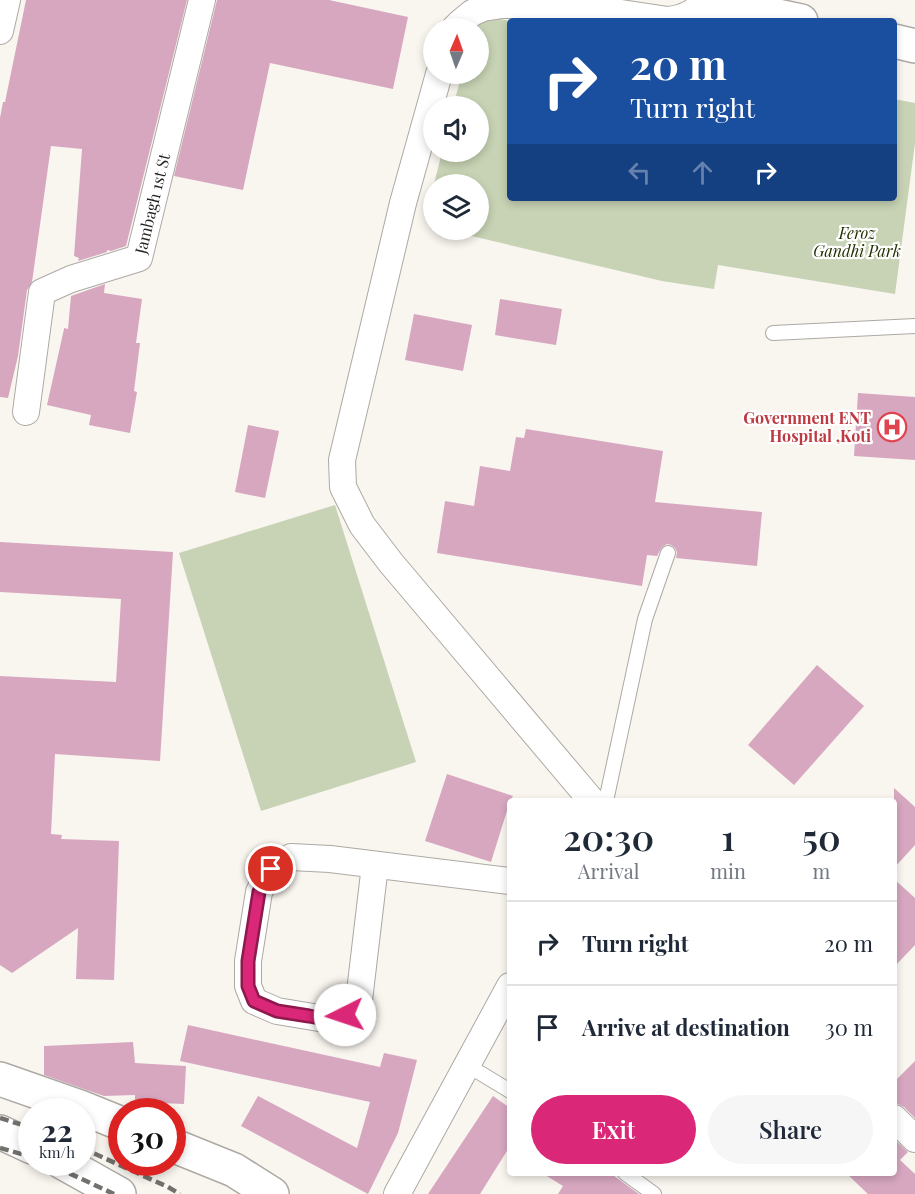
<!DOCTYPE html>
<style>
body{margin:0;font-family:"Playfair Display",serif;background:#f6f6f7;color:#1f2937;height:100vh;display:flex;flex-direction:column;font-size:22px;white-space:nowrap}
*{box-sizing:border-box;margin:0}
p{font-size:20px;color:#747a83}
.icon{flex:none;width:33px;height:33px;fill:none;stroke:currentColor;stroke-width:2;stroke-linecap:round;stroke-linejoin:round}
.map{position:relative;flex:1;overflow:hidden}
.drawer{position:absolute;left:507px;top:798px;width:390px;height:378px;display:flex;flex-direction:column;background:#fff;border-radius:6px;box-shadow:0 3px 9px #0003}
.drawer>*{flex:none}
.banner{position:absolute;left:507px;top:18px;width:390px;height:183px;border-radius:6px;box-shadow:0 3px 9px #0003;background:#1a4fa0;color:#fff;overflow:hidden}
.needle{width:39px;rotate:2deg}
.tools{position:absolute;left:423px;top:18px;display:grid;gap:12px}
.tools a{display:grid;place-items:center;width:66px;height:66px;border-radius:50%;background:#fff;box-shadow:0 3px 9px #0003;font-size:30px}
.speed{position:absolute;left:18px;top:1098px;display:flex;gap:12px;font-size:30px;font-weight:700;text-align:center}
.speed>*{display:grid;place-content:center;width:78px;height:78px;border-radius:50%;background:#fff;box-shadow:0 3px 9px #0003;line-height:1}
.speed small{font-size:15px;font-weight:400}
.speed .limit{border:9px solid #d22;background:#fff;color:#111}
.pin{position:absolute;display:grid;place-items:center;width:51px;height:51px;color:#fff;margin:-26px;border:3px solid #fff;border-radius:50%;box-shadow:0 2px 6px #0007}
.me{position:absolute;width:66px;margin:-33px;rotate:266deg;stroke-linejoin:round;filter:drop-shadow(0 0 4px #0008)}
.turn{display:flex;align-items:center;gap:21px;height:126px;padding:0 24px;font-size:27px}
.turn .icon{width:78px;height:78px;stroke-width:2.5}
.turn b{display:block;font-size:42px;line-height:51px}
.lanes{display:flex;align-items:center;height:57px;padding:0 24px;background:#0003;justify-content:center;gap:30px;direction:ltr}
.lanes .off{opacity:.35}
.eta{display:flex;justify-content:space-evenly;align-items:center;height:102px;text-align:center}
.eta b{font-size:36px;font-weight:600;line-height:42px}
.action{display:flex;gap:12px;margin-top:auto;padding:12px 24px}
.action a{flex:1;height:69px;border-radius:36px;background:#db2777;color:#fff;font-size:24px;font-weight:600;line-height:69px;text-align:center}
.action a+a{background:#f6f6f7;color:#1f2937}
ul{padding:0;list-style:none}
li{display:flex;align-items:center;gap:18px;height:84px;padding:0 24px;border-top:2px solid #e0e1e3}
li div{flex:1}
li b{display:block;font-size:22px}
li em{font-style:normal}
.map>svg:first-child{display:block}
.green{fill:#c7d3b4}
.building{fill:#d7a7c0}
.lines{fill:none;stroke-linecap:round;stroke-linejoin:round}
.service-casing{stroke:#ada9a4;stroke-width:16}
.minor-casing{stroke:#ada9a4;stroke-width:28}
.primary-casing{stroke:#ada9a4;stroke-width:36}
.service{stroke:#fff;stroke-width:14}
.minor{stroke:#fff;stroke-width:26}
.primary{stroke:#fff;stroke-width:33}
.rail{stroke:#73716d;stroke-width:4.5;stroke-dasharray:9 4.5;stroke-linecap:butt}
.route-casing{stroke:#8e194d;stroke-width:15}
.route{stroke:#db2777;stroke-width:10}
.labels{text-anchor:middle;stroke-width:4.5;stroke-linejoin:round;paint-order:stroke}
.street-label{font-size:16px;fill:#242220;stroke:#fff}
.park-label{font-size:16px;font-style:italic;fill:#223000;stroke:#fff}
.health-label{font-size:16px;font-weight:bold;fill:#be3a42;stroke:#fff;text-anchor:end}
</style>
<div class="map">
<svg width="915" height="1194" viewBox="0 0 915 1194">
<rect width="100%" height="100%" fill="#f9f5ef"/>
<!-- green -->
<g class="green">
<polygon points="476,14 510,21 510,198 894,198 894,99 915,103 915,143 895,294 718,265 714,289 662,281 446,230 478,230 478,184 434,184 442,152 478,152 478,106 453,106 462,74 478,74 478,28 473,28"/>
<polygon points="335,505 416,762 261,811 179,553"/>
</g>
<!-- building -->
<g class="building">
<polygon points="26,0 187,0 126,246 111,251 107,250 107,252 78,261 79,258 74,256 82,149 51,146 32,282 27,290 18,356 8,398 0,397 0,118 3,102 5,102"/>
<polygon points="217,0 329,0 408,17 393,89 270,63 243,190 174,176"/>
<polygon points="105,284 104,293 142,299 136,343 140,343 134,391 137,392 130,433 89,425 91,415 47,405 64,329 64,328 68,329 71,296"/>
<polygon points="500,299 562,309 556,345 495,335"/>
<polygon points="414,314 472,325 463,371 405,360"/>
<polygon points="858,393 915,397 915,460 854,456"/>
<polygon points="248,425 279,431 265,498 235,492"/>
<polygon points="526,429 663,451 655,502 762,512 757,566 676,558 677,552 675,548 671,545 667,544 662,547 657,556 647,555 642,586 437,553 445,501 474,506 480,466 510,471 516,437 524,438"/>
<polygon points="0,542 173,552 160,761 55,754 51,834 62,835 61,839 119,841 114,980 76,979 78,928 12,973 0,965 0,676 116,682 121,599 0,592"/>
<polygon points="817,665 864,706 794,785 748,745"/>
<polygon points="447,774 513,796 510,801 491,862 425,841"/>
<polygon points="894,788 915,807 915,845 894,868"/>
<polygon points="894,879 915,898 915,945 894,967"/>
<polygon points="188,1025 380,1067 384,1053 417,1060 398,1133 368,1194 241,1126 258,1096 357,1148 370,1102 180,1061"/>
<polygon points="133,1042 135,1063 186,1066 184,1104 135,1102 135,1095 104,1096 44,1075 44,1046"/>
<polygon points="915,1061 915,1118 904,1107 898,1104 894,1103 894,1082"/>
<polygon points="493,1096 510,1108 510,1146 480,1194 428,1194"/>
<polygon points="894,1139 908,1152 900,1160 915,1174 915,1194 868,1194 846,1173 894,1173"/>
<polygon points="542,1173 610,1173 639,1194 558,1194 563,1186"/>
</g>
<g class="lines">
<!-- service casing -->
<g class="service-casing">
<g id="service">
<polyline points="773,333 915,326"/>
<polyline points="606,801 645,619 668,553"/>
<polyline points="467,1065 510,1091"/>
<polyline points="625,1173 654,1194"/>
</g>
</g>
<!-- minor casing -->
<g class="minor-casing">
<g id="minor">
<path d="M455 28 461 22 472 13 483 8 502 5 573 6 668 20C686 18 694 12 708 1"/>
<polyline points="0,31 7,0"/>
<polyline points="439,74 403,203 342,460 343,487 362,525 391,563 592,801"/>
<path id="s1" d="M26 412 42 292 71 279 139 258 202 0"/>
<polyline points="375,865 359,1000 345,1015 325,1019 277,1011 254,1001 248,986 248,961 259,892 271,869 291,857 330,859 510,881"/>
<polyline points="894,1118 915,1139"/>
<polyline points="397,1194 510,986"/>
</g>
</g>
<!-- primary casing -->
<g class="primary-casing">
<g id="primary">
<polyline points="703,0 801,21"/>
<polyline points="894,41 915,46"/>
<polyline points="0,1079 80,1107 122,1124"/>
<polyline points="0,1132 32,1147"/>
<polyline points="172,1145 234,1170 272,1194"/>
<polyline points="62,1162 119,1194"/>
</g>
</g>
<!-- service -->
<use href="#service" class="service"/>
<!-- minor -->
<use href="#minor" class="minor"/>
<!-- primary -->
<use href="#primary" class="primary"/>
<!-- rail -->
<g class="rail">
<polyline points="0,1118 32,1128"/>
<polyline points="0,1148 32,1157"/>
<polyline points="82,1148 168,1187 180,1194"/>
<polyline points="45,1162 114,1194"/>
</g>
</g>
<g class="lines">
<!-- route casing -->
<g class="route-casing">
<polyline id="route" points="271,869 259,892 248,961 248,986 254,1001 277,1011 309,1016 325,1019 345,1015"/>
</g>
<!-- route -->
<use href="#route" class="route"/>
</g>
<!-- icons -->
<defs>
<g id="hospital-ring" transform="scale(1.5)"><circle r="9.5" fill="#fff" stroke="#e0444e" stroke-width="1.5"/><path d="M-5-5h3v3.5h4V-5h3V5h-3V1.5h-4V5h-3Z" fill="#e0444e"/></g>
</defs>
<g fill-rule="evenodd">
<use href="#hospital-ring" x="892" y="427"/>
</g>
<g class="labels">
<!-- street labels -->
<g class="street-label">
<text dy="6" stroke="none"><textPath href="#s1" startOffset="280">Jambagh 1st St</textPath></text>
</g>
<!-- park labels -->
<g class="park-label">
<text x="857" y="239">Feroz<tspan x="857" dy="18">Gandhi Park</tspan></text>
</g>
<!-- health labels -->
<g class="health-label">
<text x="871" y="424">Government ENT<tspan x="871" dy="18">Hospital ,Koti</tspan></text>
</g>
</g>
</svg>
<div class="tools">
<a><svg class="needle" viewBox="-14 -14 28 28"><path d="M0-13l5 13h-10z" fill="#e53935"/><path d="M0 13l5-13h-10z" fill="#747a83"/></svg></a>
<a><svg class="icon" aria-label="sound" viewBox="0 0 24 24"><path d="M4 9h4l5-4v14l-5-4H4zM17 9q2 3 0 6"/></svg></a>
<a><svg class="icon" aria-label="layers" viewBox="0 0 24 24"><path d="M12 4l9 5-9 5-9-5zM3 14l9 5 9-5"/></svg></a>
</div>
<div class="speed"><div>22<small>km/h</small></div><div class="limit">30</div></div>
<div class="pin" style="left:271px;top:869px;background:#d93025"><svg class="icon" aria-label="arrive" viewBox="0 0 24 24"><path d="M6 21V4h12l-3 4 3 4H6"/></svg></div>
<svg class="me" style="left:345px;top:1015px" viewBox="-20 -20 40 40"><circle r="19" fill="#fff"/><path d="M0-13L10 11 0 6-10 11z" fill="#db2777"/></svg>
<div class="banner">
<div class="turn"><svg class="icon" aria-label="right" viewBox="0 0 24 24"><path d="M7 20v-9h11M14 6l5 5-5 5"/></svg><div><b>20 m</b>Turn right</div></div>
<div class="lanes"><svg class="icon off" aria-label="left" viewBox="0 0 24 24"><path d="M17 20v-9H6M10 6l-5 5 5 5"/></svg><svg class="icon off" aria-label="ahead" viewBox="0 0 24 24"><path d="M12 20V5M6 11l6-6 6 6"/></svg><svg class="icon" aria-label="right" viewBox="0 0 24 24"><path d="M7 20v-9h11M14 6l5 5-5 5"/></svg></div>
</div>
<section class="drawer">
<div class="eta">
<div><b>20:30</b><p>Arrival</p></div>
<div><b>1</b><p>min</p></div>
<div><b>50</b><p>m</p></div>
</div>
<ul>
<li><svg class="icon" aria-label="right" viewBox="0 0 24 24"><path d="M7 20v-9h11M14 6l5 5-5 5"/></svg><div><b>Turn right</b></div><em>20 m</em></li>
<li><svg class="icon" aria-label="arrive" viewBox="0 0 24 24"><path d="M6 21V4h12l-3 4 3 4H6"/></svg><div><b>Arrive at destination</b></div><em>30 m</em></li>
</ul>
<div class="action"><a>Exit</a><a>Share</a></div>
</section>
</div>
